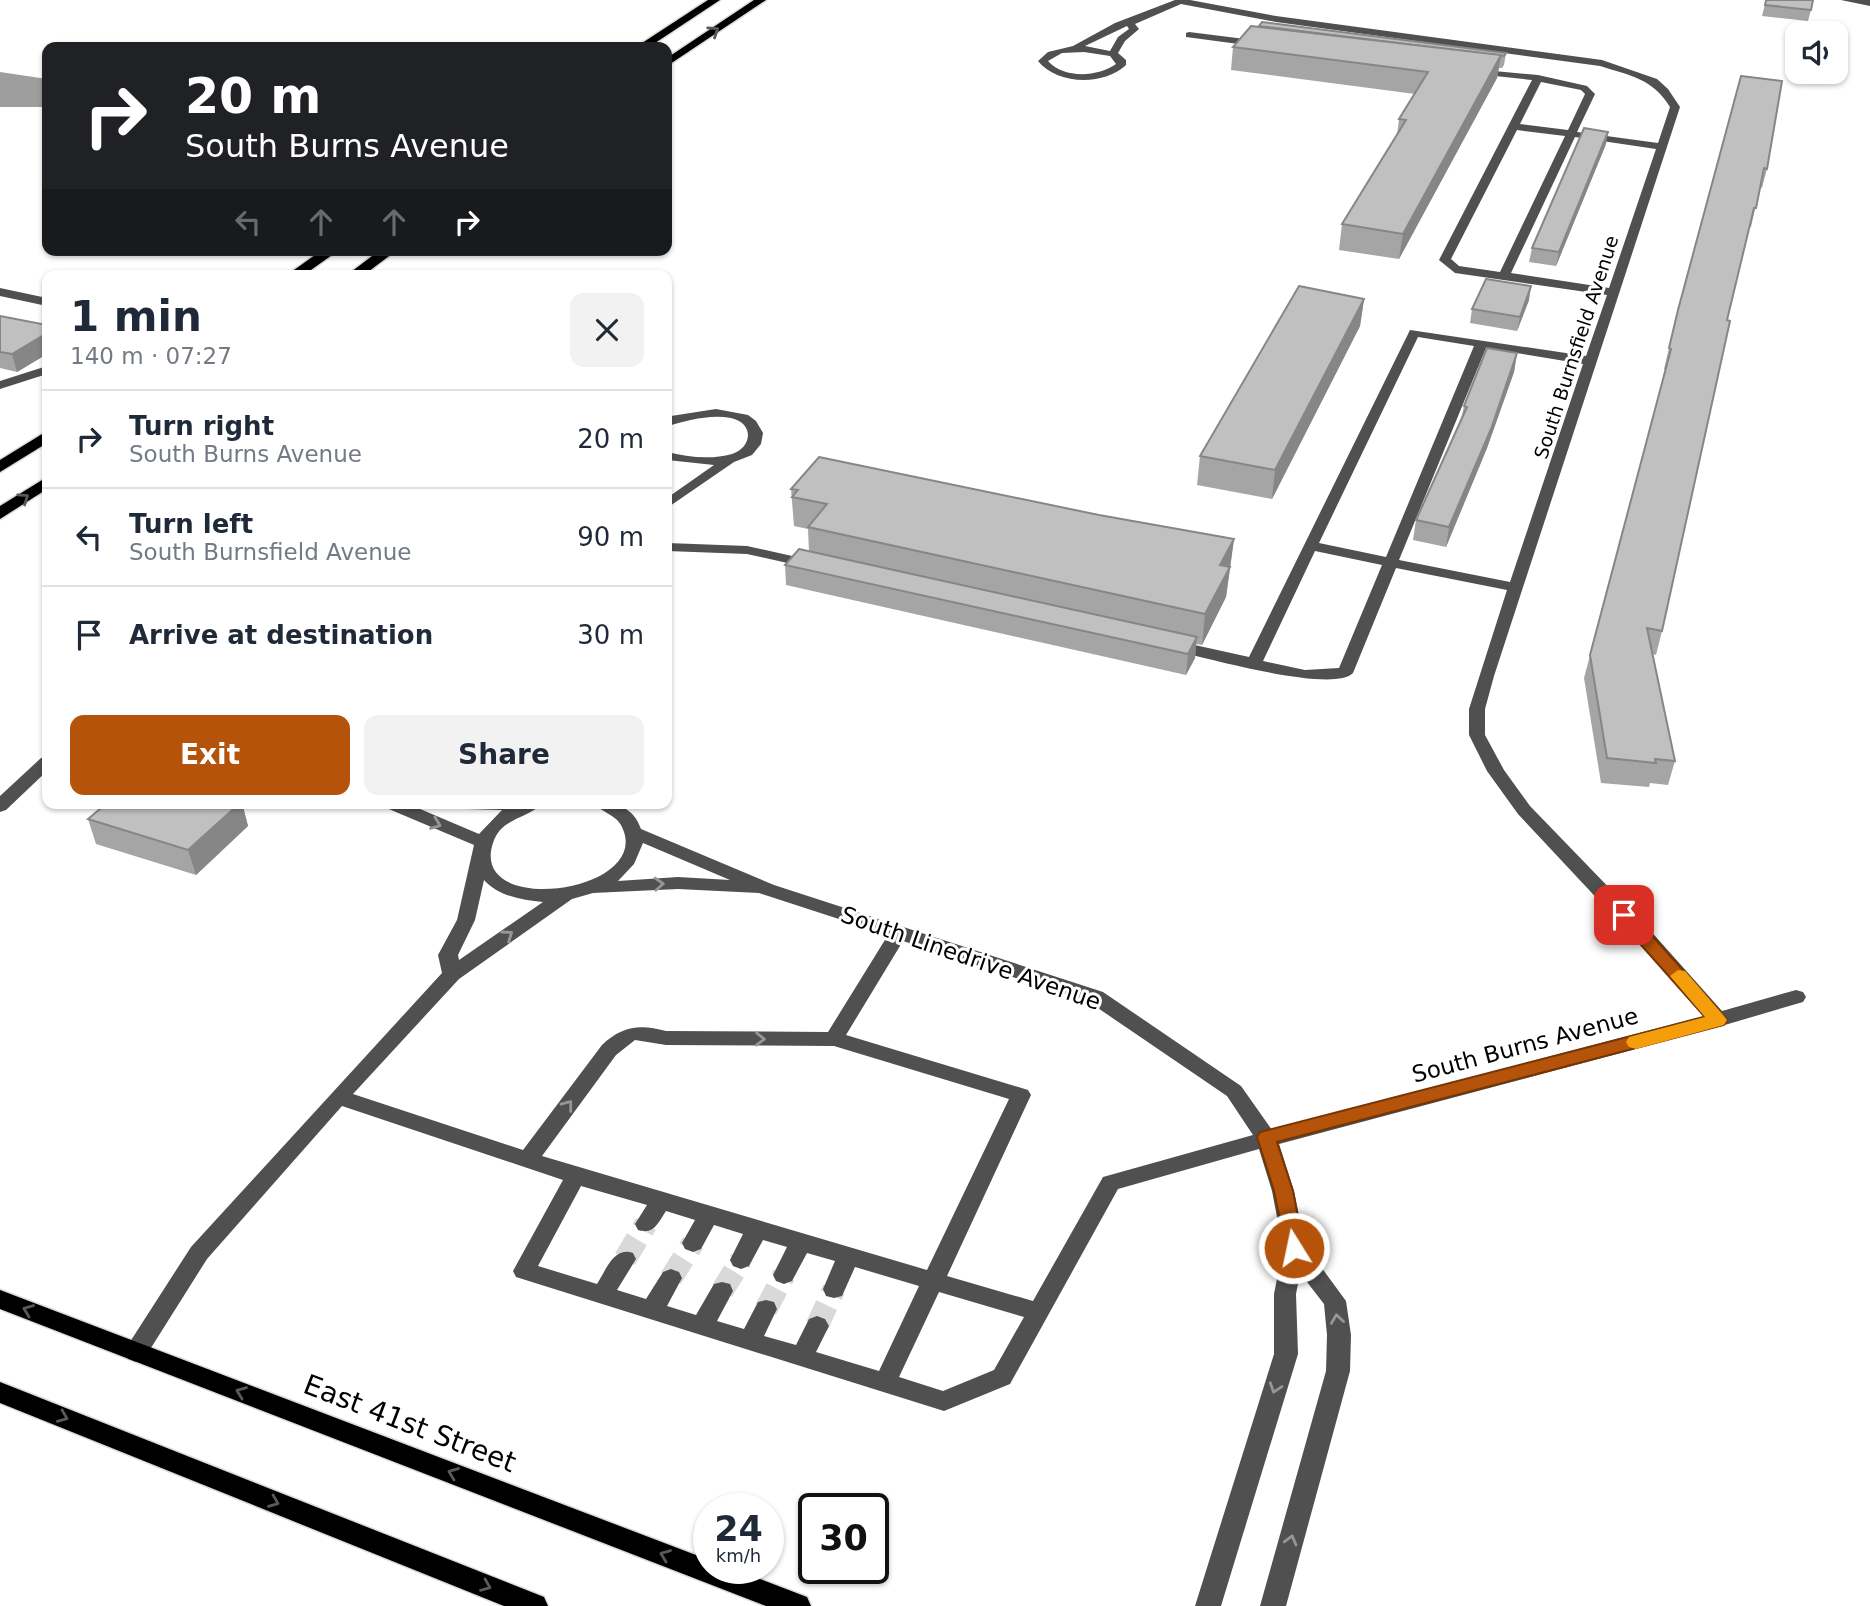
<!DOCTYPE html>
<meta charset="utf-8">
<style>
body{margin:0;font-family:"DejaVu Sans",sans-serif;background:#f2f2f3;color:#1f2937;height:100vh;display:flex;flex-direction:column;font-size:26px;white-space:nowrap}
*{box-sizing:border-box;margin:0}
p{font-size:23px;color:#747a83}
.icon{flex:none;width:38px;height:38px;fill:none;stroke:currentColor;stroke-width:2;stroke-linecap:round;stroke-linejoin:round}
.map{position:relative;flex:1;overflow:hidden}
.panel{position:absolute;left:42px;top:270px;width:630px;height:539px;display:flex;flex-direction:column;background:#fff;border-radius:14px;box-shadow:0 2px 5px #0004}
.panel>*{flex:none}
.guide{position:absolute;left:42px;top:42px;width:630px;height:214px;border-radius:14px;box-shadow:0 2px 5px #0004;background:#202124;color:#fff;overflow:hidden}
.buttons{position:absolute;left:1785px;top:21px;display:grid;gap:14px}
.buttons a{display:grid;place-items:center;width:63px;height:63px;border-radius:14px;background:#fff;box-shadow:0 2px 5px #0004;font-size:35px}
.speed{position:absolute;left:693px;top:1493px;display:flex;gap:14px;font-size:35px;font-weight:700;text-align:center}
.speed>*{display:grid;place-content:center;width:91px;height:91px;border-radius:50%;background:#fff;box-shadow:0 2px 5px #0004;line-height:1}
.speed small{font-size:18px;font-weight:400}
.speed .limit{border:4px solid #111;border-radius:10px;background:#fff;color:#111}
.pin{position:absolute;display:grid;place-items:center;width:60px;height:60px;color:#fff;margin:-30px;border-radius:14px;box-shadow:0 4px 10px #0006}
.me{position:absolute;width:77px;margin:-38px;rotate:350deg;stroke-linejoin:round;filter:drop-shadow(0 0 5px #0008)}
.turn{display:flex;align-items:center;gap:24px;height:147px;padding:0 28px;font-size:32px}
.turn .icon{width:91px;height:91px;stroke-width:2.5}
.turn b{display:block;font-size:49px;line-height:60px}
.lanes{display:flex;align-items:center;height:66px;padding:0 28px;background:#0003;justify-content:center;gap:35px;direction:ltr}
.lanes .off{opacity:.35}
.round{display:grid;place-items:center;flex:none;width:74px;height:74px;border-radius:14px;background:#f2f2f3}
.head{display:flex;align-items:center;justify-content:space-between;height:119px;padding:0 28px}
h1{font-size:42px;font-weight:600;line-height:52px}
.cta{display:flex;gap:14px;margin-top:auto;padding:14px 28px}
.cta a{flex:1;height:80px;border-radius:14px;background:#b45309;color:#fff;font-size:28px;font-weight:600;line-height:80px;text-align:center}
.cta a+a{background:#f2f2f3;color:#1f2937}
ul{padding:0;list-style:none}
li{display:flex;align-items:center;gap:21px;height:98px;padding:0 28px;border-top:2px solid #e0e1e3}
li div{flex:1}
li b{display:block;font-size:26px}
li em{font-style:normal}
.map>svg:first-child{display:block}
.water{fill:#9e9e9e}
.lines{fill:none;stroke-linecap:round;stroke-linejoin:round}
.minor-tunnel{stroke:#d9d9d9;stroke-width:23;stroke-dasharray:23 11;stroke-linecap:butt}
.major-casing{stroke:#dbdbdb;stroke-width:3}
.highway-casing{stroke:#dbdbdb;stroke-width:3}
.minor{fill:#505050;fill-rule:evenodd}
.major{fill:#000;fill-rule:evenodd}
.highway{fill:#000;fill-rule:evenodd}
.wall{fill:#a5a5a5}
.shaded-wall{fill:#868686}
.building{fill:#c0c0c0;stroke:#868686;stroke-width:2}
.oneway{stroke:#595959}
.oneway2{stroke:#969696}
.route{fill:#b45309;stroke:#753606;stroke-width:2}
.slow{fill:#f59e0b}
.labels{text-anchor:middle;stroke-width:6;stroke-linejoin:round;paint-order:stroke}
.far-street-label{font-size:19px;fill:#000;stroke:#fff}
.street-label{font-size:23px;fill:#000;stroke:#fff}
.near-street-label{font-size:28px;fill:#000;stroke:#fff}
</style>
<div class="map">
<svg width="1870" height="1606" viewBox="0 0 1870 1606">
<rect width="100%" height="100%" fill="#fff"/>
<!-- water -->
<polygon class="water" points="0,72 47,79 47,107 0,107"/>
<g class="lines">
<!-- minor-tunnel -->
<g class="minor-tunnel">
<polyline points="625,1259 646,1224"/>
<polyline points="671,1278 693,1243"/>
<polyline points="722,1291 741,1260"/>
<polyline points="766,1309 784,1275"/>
<polyline points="817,1326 834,1289"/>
</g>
<!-- major casing -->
<g class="major-casing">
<g id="major">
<polygon points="0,1290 709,1560 709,1568 731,1568 807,1597 811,1606 766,1606 0,1309"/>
<polygon points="0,1382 544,1597 548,1606 504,1606 0,1403"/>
</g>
</g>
<!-- highway casing -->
<g class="highway-casing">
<g id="highway">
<polygon points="708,0 720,0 649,47 636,47"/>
<polygon points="754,0 766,0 667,66 667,58"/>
<polygon points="322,250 339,250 304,275 287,275"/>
<polygon points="380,250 397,250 364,275 347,275"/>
<polygon points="47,431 47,443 0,472 0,460"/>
<polygon points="47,477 47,489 0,519 0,506"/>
</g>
</g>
<!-- minor -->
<g class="minor">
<path d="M1175 0H1190L1276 16 1602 60 1657 79 1668 89 1680 107 1494 676 1485 709V735L1504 770 1530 806 1648 928 1722 1011 1796 990 1803 992 1806 997 1803 1002 1718 1027 1279 1144 1294 1191 1305 1245 1346 1301 1351 1335 1350 1371 1286 1606H1260L1326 1371 1327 1335 1324 1304 1300 1273 1296 1294 1298 1354 1221 1606H1195L1274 1354V1294L1283 1248 1272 1191 1259 1149 1118 1189 1010 1384 944 1411 516 1277 513 1271 563 1180 342 1106 207 1259 144 1359 136 1362 128 1359 124 1352 128 1345 191 1247 442 973 438 955 457 920 474 845 384 807 381 803H406L479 834 502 810 467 809 458 803H542C529 819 501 817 493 843 468 918 654 893 622 827 617 815 602 813 594 803 616 803 633 806 641 829L774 885 1103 992 1241 1086 1272 1130 1703 1016 1634 938 1518 814 1487 771 1469 735V709L1507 590 1396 568 1353 673C1333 694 1203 657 1172 650L1164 645 1172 640 1249 657 1410 330 1586 356 1607 295 1455 273 1439 260 1532 80 1476 74 1473 73V69L1538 75 1587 86 1595 94 1577 132 1658 143 1670 107C1652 78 1631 76 1600 66L1276 22 1181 4 1135 24 1139 29 1125 41 1118 53 1126 60V65C1104 86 1057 85 1038 61L1048 52 1073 46 1115 23ZM1127 26 1129 29 1118 37 1110 51 1085 46ZM1084 52 1110 56 1116 64C1098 77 1064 79 1048 61L1062 53ZM1541 82 1581 90 1585 94 1568 130 1520 124ZM1517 130 1565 136 1500 272 1459 266 1451 259ZM1575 137 1656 149 1609 288 1511 273ZM1418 337 1474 346 1386 557 1319 543ZM1486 348 1583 364 1510 582 1399 560ZM1315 551 1382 565 1339 668 1305 670 1263 661ZM643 843 730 880 678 877 618 881 634 864ZM484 880C498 896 522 900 543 902L459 960 458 955 475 920ZM678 889 759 893 888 935 828 1032 666 1031C640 1024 622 1026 602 1045L523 1150 353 1094 459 979 572 899 593 893ZM903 941 1089 1002 1227 1096 1253 1135 1103 1177 1033 1301 947 1276 1031 1095 1028 1090 846 1035ZM635 1040 666 1045 834 1046 1009 1099 927 1270 542 1156 616 1055ZM581 1186 647 1205 635 1224 638 1230C654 1235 658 1223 666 1211L695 1220 682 1243 685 1249 693 1252 701 1249 714 1225 743 1234 730 1260 733 1266 741 1269 749 1266 763 1240 787 1247 773 1275 776 1281 784 1284 792 1281 807 1253 835 1261 823 1289 826 1296 834 1298 842 1296 855 1267 919 1286 879 1371 816 1352 829 1326 825 1319 817 1316 809 1319 796 1345 764 1336 777 1309 774 1302 766 1300 758 1302 744 1329 717 1321 733 1291 730 1284 722 1282 714 1284 696 1315 667 1306 682 1278 679 1272 671 1269 663 1272 646 1299 617 1290 636 1259 633 1253C614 1246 606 1270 597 1284L538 1266ZM939 1292 1024 1317 994 1370 943 1391 899 1377Z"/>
<polygon points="1841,0 1870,0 1870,6"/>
<polygon points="1189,32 1261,41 1266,44 1261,47 1186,37 1186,33"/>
<polygon points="0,288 47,298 47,306 0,296"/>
<polygon points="47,366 47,374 0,389 0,381"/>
<path d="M716 409 748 415 756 421 763 433 761 444 752 455 734 462 667 508V498L714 465 667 460V452C687 457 711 460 732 454 753 447 754 423 731 418 708 414 688 421 667 426V417L671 416Z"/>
<polygon points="667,543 747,546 819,562 821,565 814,569 747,554 667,551"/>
<polygon points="47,757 47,771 6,810 0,812 0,796 41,758"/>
</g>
<!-- major -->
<use href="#major" class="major"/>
<!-- highway -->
<use href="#highway" class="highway"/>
</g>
<!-- wall -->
<g class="wall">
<polygon points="1766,0 1811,10 1808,21 1762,16"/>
<polygon points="1233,47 1506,53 1504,65 1502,68 1499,68 1497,78 1399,259 1339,250 1342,224 1397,136 1399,119 1415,94 1231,70"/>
<polygon points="1782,81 1767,169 1762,188 1760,187 1751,227 1749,227 1727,320 1662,631 1656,655 1652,654 1675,761 1668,785 1650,783 1649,787 1601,783 1584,678 1666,370 1664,369 1678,310"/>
<polygon points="1606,144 1556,266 1529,262 1532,248"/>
<polygon points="1364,299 1360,326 1272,499 1197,485 1200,456"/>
<polygon points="1529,300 1517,331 1470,323 1472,309"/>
<polygon points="0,316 47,325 47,354 17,372 0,368"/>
<polygon points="1517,353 1514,372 1487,448 1446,547 1413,540 1416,520 1461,419 1464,406"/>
<polygon points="791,489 1099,515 1234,539 1226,597 1202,645 1196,644 1195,658 1186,675 786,585 785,565 809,551 808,529 794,526"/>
<polygon points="107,803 242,803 248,826 196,875 96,844 88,819"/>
</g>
<!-- shaded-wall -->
<g class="shaded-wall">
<polygon points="1501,55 1497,78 1399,259 1403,234"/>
<polygon points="1608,132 1606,144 1556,266 1559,252"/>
<polygon points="1531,286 1529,300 1517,331 1520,317"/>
<polygon points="1364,299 1360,326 1272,499 1275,470"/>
<polygon points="47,333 47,354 17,372 12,354"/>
<polygon points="1517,353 1514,372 1487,448 1446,547 1449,527"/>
<polygon points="1234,539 1226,597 1202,645 1205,614 1220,565"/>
<polygon points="1197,637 1195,658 1186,675 1188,654"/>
<polygon points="240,803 242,803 248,826 196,875 188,850"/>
</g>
<!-- building -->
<g class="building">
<polygon points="1766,0 1813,0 1811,10 1765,5"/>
<polygon points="1262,22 1506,53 1504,56 1259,26"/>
<polygon points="1251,26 1501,55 1403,234 1342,224 1406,120 1399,119 1428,72 1233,47"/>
<polygon points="1741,76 1782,81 1767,169 1764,168 1756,208 1754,208 1727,320 1730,321 1662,631 1647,628 1675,761 1655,759 1656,763 1607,758 1590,655 1671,349 1669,348 1678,310"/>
<polygon points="1584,128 1608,132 1559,252 1532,248"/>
<polygon points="1486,279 1531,286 1520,317 1472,309"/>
<polygon points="1299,286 1364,299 1275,470 1200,456"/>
<polygon points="0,316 47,325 47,333 12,354 0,352"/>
<polygon points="1487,348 1517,353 1491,429 1449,527 1416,520 1467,407 1464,406"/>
<polygon points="819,457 1099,515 1234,539 1220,565 1230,567 1205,614 808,527 827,504 792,497 798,490 791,489"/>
<polygon points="799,549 1197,637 1188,654 785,565"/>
<polygon points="107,803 240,803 188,850 88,819"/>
</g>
<!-- one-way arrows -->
<defs><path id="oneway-chevron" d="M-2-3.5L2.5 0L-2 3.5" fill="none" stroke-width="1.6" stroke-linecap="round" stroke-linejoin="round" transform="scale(1.75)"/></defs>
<g class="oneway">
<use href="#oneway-chevron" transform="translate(714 31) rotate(-34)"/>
<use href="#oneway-chevron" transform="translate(24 498) rotate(-34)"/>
<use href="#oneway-chevron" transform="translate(28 1310) rotate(-159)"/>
<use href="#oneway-chevron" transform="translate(241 1392) rotate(-159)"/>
<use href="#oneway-chevron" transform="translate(63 1417) rotate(22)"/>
<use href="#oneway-chevron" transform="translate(453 1473) rotate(-159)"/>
<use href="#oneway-chevron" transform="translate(274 1502) rotate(22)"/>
<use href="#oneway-chevron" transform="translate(665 1555) rotate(-159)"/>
<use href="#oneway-chevron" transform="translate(486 1586) rotate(22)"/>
</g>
<g class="oneway2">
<use href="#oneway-chevron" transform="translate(436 824) rotate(21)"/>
<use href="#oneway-chevron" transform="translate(659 884) rotate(-3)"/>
<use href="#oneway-chevron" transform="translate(508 935) rotate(-35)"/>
<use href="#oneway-chevron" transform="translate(760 1039) rotate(1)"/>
<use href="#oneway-chevron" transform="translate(568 1105) rotate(-53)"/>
<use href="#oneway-chevron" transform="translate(1337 1319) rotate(-98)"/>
<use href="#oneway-chevron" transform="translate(1275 1388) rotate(108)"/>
<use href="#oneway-chevron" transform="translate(1291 1540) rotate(-75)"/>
</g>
<!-- route -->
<polygon class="route" points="1624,910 1630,911 1724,1016 1727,1020 1724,1025 1277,1142 1293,1191 1304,1248 1301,1254 1294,1256 1287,1254 1274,1191 1257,1137 1260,1132 1705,1017 1618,919 1616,915"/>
<!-- slow -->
<polygon class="slow" points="1678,970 1685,971 1724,1016 1727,1020 1724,1025 1636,1049 1629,1047 1626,1042 1629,1037 1705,1017 1670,976"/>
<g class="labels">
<!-- far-street labels -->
<g class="far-street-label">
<text transform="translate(1576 347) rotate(-72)" y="7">South Burnsfield Avenue</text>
</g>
<!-- street labels -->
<g class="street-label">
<text transform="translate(971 958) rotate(19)" y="8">South Linedrive Avenue</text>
<text transform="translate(1525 1045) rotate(-15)" y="8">South Burns Avenue</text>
</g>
<!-- near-street labels -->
<g class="near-street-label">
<text transform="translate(410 1423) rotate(21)" y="10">East 41st Street</text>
</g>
</g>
</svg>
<div class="buttons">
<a><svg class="icon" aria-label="sound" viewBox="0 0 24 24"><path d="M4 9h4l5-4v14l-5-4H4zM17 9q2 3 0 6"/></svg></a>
</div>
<div class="speed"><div>24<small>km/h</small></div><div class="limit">30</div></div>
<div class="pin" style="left:1624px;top:915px;background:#d93025"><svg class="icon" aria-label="arrive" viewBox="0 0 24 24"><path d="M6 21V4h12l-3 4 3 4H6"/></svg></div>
<svg class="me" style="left:1294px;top:1248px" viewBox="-20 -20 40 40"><circle r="17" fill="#b45309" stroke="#fff" stroke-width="3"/><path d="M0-11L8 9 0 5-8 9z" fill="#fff"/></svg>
<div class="guide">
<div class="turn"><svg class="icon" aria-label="right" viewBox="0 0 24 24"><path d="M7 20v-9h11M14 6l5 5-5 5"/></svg><div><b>20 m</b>South Burns Avenue</div></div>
<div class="lanes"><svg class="icon off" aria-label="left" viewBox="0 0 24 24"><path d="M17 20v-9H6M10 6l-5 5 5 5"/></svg><svg class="icon off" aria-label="ahead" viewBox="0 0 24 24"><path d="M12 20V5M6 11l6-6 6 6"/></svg><svg class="icon off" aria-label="ahead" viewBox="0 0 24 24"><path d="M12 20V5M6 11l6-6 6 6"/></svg><svg class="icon" aria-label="right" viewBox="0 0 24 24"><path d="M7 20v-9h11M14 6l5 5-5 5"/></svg></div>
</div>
<section class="panel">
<div class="head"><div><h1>1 min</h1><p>140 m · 07:27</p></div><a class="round"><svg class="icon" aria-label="close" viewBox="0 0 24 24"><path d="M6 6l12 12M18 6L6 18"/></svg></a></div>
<ul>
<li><svg class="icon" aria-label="right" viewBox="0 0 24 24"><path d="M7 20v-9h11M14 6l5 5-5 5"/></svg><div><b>Turn right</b><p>South Burns Avenue</p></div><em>20 m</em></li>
<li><svg class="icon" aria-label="left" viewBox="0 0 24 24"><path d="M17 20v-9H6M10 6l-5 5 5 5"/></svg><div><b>Turn left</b><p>South Burnsfield Avenue</p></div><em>90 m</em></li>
<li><svg class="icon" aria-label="arrive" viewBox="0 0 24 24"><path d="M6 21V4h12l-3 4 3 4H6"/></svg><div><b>Arrive at destination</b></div><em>30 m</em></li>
</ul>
<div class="cta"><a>Exit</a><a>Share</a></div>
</section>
</div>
